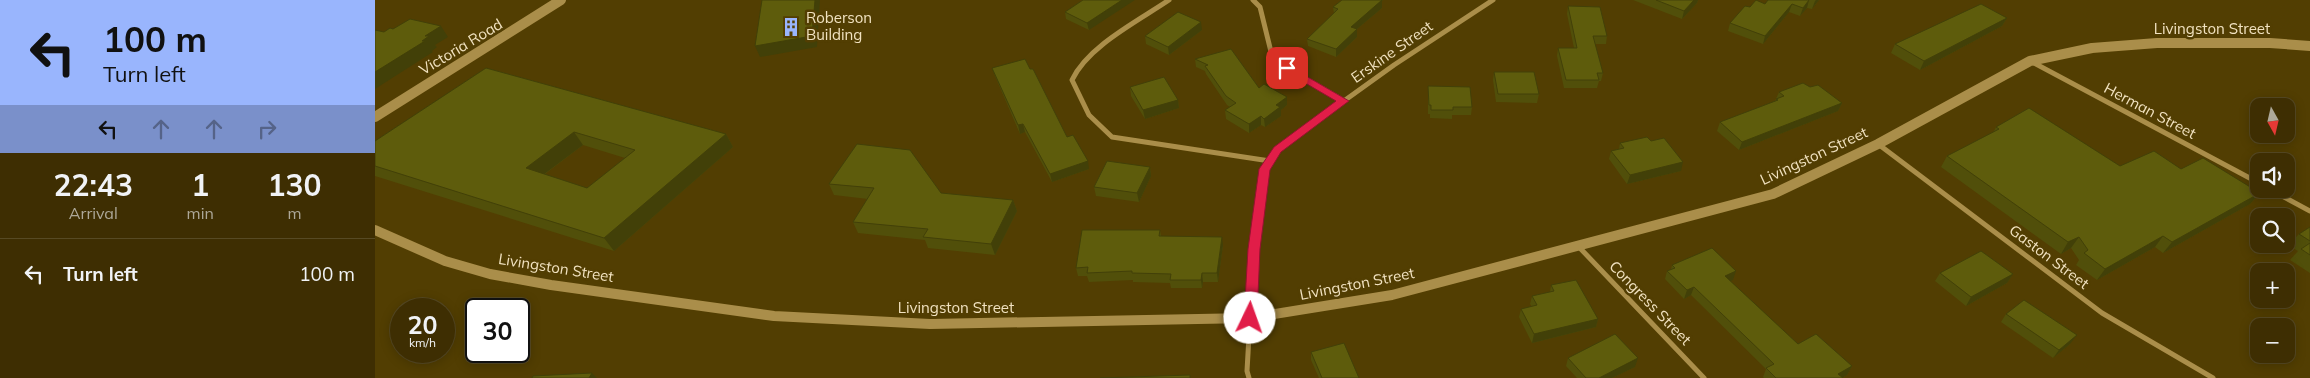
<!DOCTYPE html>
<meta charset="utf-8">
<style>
body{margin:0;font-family:Mulish,sans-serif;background:#493a11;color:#f1f3f6;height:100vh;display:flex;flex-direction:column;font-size:19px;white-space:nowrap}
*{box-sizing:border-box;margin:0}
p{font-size:16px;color:#ada899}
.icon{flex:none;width:28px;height:28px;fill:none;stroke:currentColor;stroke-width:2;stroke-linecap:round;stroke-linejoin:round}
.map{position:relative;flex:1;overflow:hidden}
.drawer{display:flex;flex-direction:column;background:#3e2e02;width:375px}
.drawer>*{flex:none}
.hud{background:#99b5fd;color:#111;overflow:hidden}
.needle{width:32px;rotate:172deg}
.controls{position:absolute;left:1875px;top:98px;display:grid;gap:10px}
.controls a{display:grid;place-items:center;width:45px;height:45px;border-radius:10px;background:#3e2e02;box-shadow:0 2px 12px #0003,0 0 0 1px #574a24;font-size:25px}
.speed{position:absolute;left:15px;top:298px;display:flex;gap:10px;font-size:25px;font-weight:700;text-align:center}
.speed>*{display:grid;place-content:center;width:65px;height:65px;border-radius:50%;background:#3e2e02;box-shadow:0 2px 12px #0003,0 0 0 1px #574a24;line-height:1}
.speed small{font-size:12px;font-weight:400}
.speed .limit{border:2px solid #111;border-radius:8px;background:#fff;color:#111}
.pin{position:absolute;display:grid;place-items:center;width:42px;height:42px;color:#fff;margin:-21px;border-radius:10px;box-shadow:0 2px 8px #0006}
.me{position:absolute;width:55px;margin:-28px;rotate:3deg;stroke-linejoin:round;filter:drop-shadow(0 0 4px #0008)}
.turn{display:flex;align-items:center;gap:18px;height:105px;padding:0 20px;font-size:22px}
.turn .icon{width:65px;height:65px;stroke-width:2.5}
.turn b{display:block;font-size:35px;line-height:42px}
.lanes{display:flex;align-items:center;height:48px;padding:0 20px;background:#0003;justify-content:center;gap:25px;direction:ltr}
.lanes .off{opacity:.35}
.eta{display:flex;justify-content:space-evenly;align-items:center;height:85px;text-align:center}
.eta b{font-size:30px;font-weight:700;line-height:35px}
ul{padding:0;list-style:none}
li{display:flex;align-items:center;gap:15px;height:70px;padding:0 20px;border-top:1px solid #574a24}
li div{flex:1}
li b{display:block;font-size:19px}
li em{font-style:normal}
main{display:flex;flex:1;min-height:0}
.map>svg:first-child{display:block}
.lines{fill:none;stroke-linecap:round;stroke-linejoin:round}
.street{stroke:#aa8e4a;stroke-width:5}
.secondary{stroke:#aa8e4a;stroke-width:10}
.wall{fill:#514f0a;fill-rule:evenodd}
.shaded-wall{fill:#424008}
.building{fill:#5e5c0c;stroke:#424008;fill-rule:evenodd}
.route{fill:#e11d48;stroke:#92132f}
.labels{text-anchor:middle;stroke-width:5;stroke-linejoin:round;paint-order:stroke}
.poi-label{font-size:15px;fill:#f1e2c0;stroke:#523e02;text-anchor:start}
.street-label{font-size:15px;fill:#f1e2c0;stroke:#523e02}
</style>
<main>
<section class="drawer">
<div class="hud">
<div class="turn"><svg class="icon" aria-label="left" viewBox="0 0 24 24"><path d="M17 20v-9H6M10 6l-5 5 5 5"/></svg><div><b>100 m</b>Turn left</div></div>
<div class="lanes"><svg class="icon" aria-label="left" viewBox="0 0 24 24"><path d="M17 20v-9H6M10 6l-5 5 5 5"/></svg><svg class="icon off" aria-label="ahead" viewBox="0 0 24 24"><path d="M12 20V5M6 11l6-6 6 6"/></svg><svg class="icon off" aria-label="ahead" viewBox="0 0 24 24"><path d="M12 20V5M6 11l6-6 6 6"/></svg><svg class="icon off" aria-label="right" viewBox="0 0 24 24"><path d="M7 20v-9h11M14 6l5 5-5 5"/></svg></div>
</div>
<div class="eta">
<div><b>22:43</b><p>Arrival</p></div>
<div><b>1</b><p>min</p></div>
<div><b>130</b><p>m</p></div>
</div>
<ul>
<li><svg class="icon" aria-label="left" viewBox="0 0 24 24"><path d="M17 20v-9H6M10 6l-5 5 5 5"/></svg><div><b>Turn left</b></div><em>100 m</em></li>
</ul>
</section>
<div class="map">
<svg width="1935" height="378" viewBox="0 0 1935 378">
<rect width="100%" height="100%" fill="#523e02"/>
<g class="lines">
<!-- street -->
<g class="street">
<path d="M794 0C763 21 713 46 697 80L714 115 737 137 895 161"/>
<polyline points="878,0 885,7 898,60 969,101"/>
<polyline points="1657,62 1884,183"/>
<polyline points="1503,144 1727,313 1838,378"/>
<polyline points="1894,189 1935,211"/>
<polyline points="1203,246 1329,378"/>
<polyline points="874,378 872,371 879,249 890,169 902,149 1019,65 1118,0"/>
</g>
<!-- secondary -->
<g class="secondary">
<polyline points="0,117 186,0"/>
<polyline points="0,230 70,261 115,274 176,285 399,316 555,324 875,318 1017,295 1398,194 1503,144 1655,61 1717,48 1782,43 1895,43 1935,46"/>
</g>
</g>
<!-- wall -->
<g class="wall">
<polygon points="708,0 714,30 691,19 690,12"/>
<polygon points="967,0 1008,0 1007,1 1007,8 982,29 982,37 961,57 933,46 932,39 959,14 958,7"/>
<polygon points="1258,0 1323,0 1322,3 1307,19"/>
<polygon points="1393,0 1444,0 1437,9 1432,8 1425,16 1414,12 1388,44 1353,31 1355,23 1375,7 1390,4"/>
<polygon points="1193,6 1232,36 1231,44 1220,44 1228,73 1226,81 1224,81 1222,88 1189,88 1182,56 1183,48 1199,48 1192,14"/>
<polygon points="1632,18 1627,26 1545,70 1516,53 1520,44"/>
<polygon points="827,30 794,55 771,44 770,36"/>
<polygon points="820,59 884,88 912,97 912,105 906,110 906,116 890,127 886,125 874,133 851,119 850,110 855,107 852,105 831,74 830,71 821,67"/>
<path d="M111 68 351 134 358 147 239 251 0 176V141ZM208 145 250 158 212 188 170 174Z"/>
<polygon points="617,68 692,137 714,169 677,182 650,132 645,134 620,76"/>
<polygon points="1119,72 1164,94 1162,103 1121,102 1118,80"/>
<polygon points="1053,86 1097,107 1096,115 1077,115 1077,119 1055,118 1055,114 1053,114"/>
<polygon points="755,87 803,100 804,108 770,119 756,96"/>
<polygon points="1435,87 1467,103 1463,111 1364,150 1342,131 1345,122 1400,101 1404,92"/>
<polygon points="1621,127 1745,166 1806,169 1885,193 1875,204 1788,253 1780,247 1722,280 1701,265 1704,260 1696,248 1686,254 1566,167 1572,156 1618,133"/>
<polygon points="1276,141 1306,171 1252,184 1234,159 1236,151 1244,149 1245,143"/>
<polygon points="775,167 776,176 764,202 721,196 719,187"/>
<polygon points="454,184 566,193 638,200 642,211 620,255 553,248 550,240 483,233 478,222 493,199 459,195"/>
<polygon points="1935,227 1935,273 1915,260 1923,251 1913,245 1924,234"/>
<polygon points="785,230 786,236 848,245 843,282 828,282 827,288 796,288 795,283 758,282 758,280 714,282 712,276 703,276 701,268"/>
<polygon points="1297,265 1358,280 1355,281 1423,344 1477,366 1472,375 1467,378 1468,378 1389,378 1388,377 1391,369 1316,295 1309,299 1290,279 1292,271 1296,269"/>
<polygon points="1565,273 1638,274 1632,283 1591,306 1560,281"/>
<polygon points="1176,285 1223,319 1221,327 1157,343 1144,317 1146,309 1157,307 1155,304 1157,296 1175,292"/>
<polygon points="1631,314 1695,344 1678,358 1626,322"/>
<polygon points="936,352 984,378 944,378 936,360"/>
<polygon points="1193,358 1260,367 1237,378 1202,378 1191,366"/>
</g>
<!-- shaded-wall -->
<g class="shaded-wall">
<polygon points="440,0 445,0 442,47 385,57 380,46"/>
<polygon points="747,0 760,0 714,30 712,23"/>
<polygon points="1002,0 1008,0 1007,1 1007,8 982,29 982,37 961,57 961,49 976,27"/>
<polygon points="1319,0 1323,0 1322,3 1307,19 1309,11"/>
<polygon points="1434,0 1432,8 1425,16 1428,8"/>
<polygon points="1441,0 1444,0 1437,9 1440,1"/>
<polygon points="1417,4 1414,12 1388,44 1390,36"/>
<polygon points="1632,18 1627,26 1545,70 1549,61"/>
<polygon points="826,22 827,30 794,55 793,47"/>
<polygon points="66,26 73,37 60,45 62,47 57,51 58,52 0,89 0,72 47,41 50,36"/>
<polygon points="912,97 912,105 906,110 906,116 890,127 889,119 901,105"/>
<polygon points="803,100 804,108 770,119 768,110"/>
<polygon points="1467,103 1463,111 1364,150 1367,142"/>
<polygon points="886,116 886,125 874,133 874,124"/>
<polygon points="648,124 650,132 645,134 643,125"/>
<polygon points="199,132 208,145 160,181 151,168"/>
<polygon points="351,134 358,147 239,251 229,238"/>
<polygon points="713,161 714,169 677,182 675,174"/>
<polygon points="1308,162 1306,171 1252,184 1255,175"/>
<polygon points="775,167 776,176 764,202 762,193"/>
<polygon points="1885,193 1875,204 1788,253 1797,242"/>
<polygon points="638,200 642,211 620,255 616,244"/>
<polygon points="1788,236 1780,247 1722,280 1730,269"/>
<polygon points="847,237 848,245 843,282 842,273"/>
<polygon points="1704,237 1696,248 1686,254 1693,242"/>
<polygon points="1361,271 1358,280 1347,285 1350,276"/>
<polygon points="827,273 828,282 827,288 826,280"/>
<polygon points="1638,274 1632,283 1591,306 1596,297"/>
<polygon points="1319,287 1316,295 1309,299 1312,290"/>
<polygon points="1223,319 1221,327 1157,343 1159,334"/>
<polygon points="1702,335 1695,344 1678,358 1684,350"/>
<polygon points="1263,358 1260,367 1237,378 1224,378"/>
<polygon points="1477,366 1472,375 1467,378 1463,374"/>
<polygon points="217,373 222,378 214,378"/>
</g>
<!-- building -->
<g class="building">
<polygon points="387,0 440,0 437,36 380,46"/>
<polygon points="708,0 747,0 712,23 690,12"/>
<polygon points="967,0 1007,0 976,27 982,29 961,49 932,39 963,9 958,7"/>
<polygon points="1281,0 1319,0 1309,11"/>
<polygon points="1381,0 1390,4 1393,0 1434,0 1428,8 1417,4 1390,36 1355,23 1370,6 1375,7"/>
<polygon points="1606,4 1632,18 1549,61 1520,44"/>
<polygon points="1193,6 1225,7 1232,36 1218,36 1228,73 1222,73 1224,80 1191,80 1183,48 1202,48"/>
<polygon points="803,12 826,22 793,47 770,36"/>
<polygon points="35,19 66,26 50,36 54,36 47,41 50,41 0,72 0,30 9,32 15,28 18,29"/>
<polygon points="856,49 884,88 889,84 912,97 901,105 905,107 889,119 886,116 874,124 850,110 861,103 851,96 830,66 833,65 820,59"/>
<polygon points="650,59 655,69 658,69 692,137 698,135 713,161 675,174 648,124 643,125 617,68"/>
<path d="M111 68 351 134 229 238 0 166V141ZM199 132 260 150 212 188 151 168Z"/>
<polygon points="1119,72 1159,72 1164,94 1123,94"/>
<polygon points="789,77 803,100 768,110 755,87"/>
<polygon points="1428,83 1435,87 1443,85 1467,103 1367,142 1345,122 1403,100 1401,99 1409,96 1404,92"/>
<polygon points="1053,86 1095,87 1097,107 1078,107 1078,110 1056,110 1056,105 1054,105"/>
<polygon points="1654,108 1745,166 1779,151 1806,169 1828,158 1885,193 1797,242 1788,236 1730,269 1709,253 1713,250 1704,237 1693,242 1572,156 1624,129 1621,127"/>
<polygon points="1272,137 1276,141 1289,138 1308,162 1255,175 1236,151 1249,148 1245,143"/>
<polygon points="482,144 535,150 566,193 638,200 616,244 548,237 553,229 478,222 499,188 454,184"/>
<polygon points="732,161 775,167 762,193 719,187"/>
<polygon points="1935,227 1935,241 1924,234"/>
<polygon points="707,230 785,230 784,236 847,237 842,273 827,273 826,280 795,280 796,274 757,273 757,271 712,273 713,267 701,268"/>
<polygon points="1935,243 1935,255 1926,249"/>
<polygon points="1337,248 1361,271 1350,276 1423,344 1441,334 1477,366 1463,374 1468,378 1401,378 1391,368 1399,364 1319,287 1312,290 1292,271 1300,268 1297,265"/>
<polygon points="1606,251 1638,274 1596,297 1565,273"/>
<polygon points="1201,280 1223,319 1159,334 1146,309 1162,305 1157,296 1179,291 1176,285"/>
<polygon points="1649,300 1702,335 1684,350 1631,314"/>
<polygon points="1240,334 1263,358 1224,378 1211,378 1193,358"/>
<polygon points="969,343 984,378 947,378 936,352"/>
<polygon points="217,373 214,378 157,378 158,376"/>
<polygon points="815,375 815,378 725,378"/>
</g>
<!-- route -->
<polygon class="route" points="912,65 974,101 906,152 895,170 885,249 882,318 880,322 871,322 869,318 873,249 884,169 899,147 961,101 908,70 907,68"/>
<!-- icons -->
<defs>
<g id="building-bare" transform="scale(1.5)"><path d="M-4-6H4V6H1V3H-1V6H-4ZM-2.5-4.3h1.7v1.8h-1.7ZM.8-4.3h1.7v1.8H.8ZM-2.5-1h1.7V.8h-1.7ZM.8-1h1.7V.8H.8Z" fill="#99b5fd" stroke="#523e02" stroke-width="2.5" paint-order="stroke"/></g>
</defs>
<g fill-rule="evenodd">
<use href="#building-bare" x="416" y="27"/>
</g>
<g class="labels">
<!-- poi labels -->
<g class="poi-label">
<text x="431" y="23">Roberson<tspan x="431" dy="17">Building</tspan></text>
</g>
<!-- street labels -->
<g class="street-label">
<text x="1837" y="34">Livingston Street</text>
<text transform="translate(86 47) rotate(-31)" y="5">Victoria Road</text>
<text transform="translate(1017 52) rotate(-35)" y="5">Erskine Street</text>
<text transform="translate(1775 111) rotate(28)" y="5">Herman Street</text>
<text transform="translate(1439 156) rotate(-25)" y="5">Livingston Street</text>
<text transform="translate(1674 257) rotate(37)" y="5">Gaston Street</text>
<text transform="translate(181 268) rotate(9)" y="5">Livingston Street</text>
<text transform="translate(982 284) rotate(-11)" y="5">Livingston Street</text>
<text transform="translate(1275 303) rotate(46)" y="5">Congress Street</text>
<text x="581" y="313">Livingston Street</text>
</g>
</g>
</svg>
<div class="controls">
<a><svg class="needle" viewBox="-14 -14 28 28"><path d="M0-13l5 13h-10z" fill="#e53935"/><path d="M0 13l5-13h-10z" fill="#ada899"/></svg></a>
<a><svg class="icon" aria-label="sound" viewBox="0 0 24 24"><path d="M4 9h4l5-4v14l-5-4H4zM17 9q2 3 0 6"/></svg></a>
<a><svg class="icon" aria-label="search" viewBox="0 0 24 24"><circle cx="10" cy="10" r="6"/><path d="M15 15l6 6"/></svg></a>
<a>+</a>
<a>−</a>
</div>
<div class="speed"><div>20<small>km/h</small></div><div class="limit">30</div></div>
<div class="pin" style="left:912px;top:68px;background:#d93025"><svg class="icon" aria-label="arrive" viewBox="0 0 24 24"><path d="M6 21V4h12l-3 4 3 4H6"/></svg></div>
<svg class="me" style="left:875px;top:318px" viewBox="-20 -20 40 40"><circle r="19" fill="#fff"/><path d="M0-13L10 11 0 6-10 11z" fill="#e11d48"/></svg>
</div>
</main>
